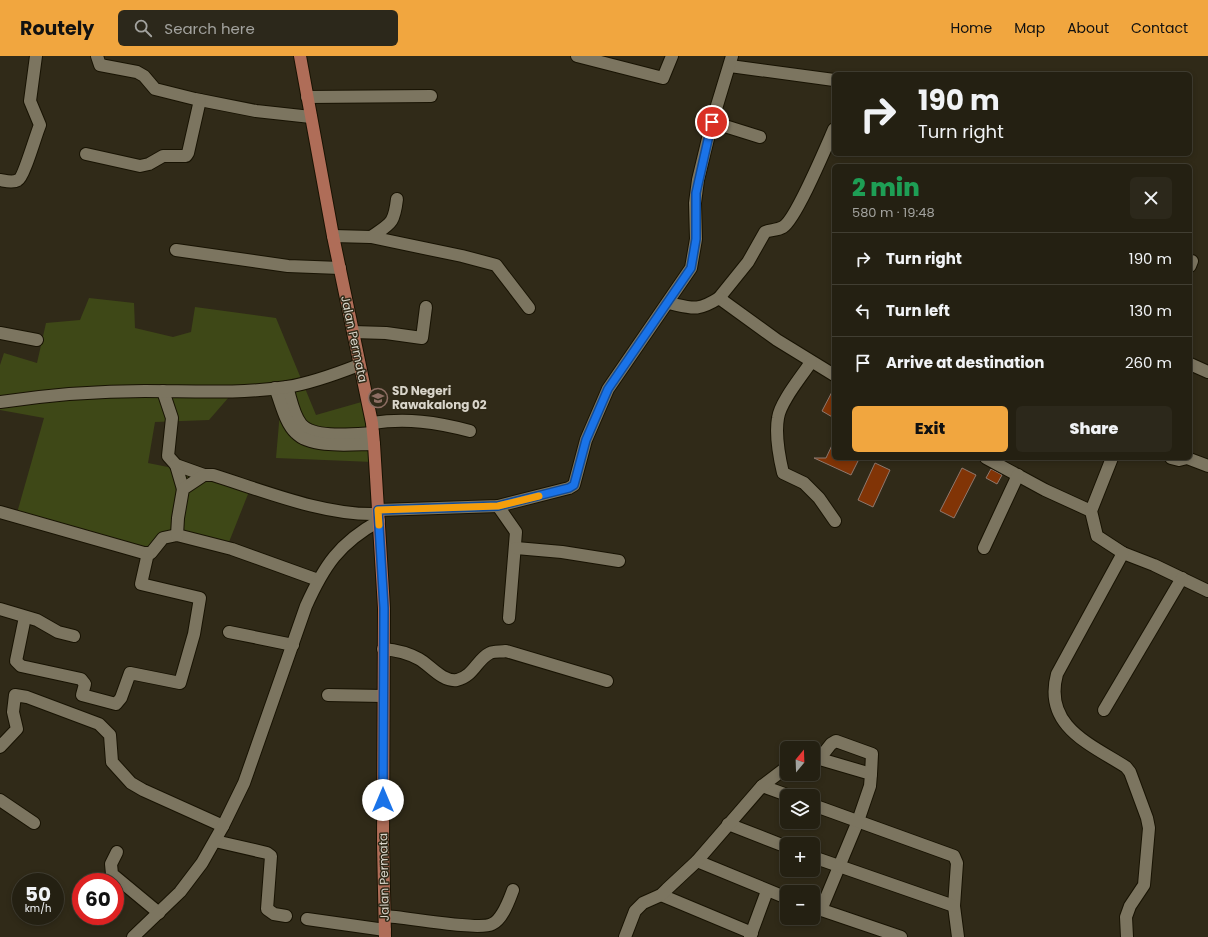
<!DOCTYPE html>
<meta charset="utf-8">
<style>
body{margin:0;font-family:Poppins,sans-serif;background:#2c281b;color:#f1f3f6;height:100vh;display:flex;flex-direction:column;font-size:15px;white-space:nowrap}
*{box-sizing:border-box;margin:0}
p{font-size:13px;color:#a3a39f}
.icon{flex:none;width:22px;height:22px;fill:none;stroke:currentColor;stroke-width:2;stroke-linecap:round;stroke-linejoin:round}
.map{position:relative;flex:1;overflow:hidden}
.drawer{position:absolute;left:832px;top:108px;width:360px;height:296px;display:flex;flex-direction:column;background:#242012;border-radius:6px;box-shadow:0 2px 6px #0003,0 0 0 1px #413e32}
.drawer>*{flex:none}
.guide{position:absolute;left:832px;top:16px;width:360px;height:84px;border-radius:6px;box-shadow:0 2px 6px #0003,0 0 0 1px #413e32;background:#242012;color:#f1f3f6;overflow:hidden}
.needle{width:26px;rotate:19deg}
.controls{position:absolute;left:780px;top:685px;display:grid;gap:8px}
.controls a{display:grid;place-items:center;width:40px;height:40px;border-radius:6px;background:#242012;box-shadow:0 2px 6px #0003,0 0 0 1px #413e32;font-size:20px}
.speed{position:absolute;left:12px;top:817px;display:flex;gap:8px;font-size:20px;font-weight:700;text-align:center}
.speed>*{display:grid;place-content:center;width:52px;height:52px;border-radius:50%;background:#242012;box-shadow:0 2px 6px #0003,0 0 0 1px #413e32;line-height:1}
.speed small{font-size:10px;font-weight:400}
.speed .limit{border:6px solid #d22;background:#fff;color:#111}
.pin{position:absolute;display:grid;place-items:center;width:34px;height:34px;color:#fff;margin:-17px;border:2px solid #fff;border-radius:50%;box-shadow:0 1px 4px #0007}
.me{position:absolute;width:44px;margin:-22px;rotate:0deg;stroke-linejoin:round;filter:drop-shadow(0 0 3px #0008)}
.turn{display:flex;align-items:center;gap:14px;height:84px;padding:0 20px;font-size:18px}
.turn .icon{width:52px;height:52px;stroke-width:2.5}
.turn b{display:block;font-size:28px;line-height:34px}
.round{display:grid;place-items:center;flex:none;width:42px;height:42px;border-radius:6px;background:#2c281b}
.headline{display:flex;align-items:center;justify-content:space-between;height:68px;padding:0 20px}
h1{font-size:24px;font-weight:800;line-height:30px;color:#1e9e55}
.cta{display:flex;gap:8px;margin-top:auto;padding:8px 20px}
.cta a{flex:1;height:46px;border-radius:6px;background:#f1a63f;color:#111;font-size:16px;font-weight:800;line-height:46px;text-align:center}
.cta a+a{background:#2c281b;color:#f1f3f6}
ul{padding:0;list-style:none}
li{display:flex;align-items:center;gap:12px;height:52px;padding:0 20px;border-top:1px solid #413e32}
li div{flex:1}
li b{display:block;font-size:15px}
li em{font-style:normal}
header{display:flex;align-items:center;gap:24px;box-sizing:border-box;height:56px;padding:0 20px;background:#f1a63f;color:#111}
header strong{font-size:19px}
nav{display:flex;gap:22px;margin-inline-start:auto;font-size:14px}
.search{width:280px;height:36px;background:#2c281b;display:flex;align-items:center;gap:10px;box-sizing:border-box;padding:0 14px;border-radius:6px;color:#a3a39f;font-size:15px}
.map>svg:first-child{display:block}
.green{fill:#3e4817}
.building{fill:#813406;stroke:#8e786e}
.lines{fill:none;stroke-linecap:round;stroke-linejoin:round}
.minor-casing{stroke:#181303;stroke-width:14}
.major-casing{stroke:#181303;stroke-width:14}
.minor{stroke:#7c7560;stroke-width:12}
.major{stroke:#af6d58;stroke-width:12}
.route-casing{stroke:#114b97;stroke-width:10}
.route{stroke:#1a73e8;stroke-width:7}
.slow{stroke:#f59e0b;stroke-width:7}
.labels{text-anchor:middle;stroke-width:3;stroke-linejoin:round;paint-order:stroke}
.street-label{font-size:12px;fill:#d9d5ca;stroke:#302a18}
.poi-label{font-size:12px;font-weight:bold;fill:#d9d5ca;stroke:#302a18;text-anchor:start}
</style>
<header>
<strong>Routely</strong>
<div class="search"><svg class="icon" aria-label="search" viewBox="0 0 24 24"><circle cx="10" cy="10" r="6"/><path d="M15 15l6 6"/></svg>Search here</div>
<nav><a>Home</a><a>Map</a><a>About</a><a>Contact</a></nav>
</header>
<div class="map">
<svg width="1208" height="881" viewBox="0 0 1208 881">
<rect width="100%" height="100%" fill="#302a18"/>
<!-- green -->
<polygon class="green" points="89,242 134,247 135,272 173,281 191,276 195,251 276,262 316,359 365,345 373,406 276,402 281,344 260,337 229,341 209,364 155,366 148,407 252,428 229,486 177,474 156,499 17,457 44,362 0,354 0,309 4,297 37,307 46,267 80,264"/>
<!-- building -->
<g class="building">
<polygon points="834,332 834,362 822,355"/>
<polygon points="834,385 834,402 852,402 858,405 851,419 814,402 826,402"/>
<polygon points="875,407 890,414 873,451 858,444"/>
<polygon points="962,412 976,419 954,462 940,455"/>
<polygon points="991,413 1002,419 997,428 986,422"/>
</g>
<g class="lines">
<!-- minor casing -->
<g class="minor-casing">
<g id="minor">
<polyline points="97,0 100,9 137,16 144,20 155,33 195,43 256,55 311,61"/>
<polyline points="577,0 663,22 672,0"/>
<polyline points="730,10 834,24"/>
<polyline points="307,41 431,40"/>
<polyline points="712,66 760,81"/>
<polyline points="86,98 140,110 149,108 163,100 186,100 188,97 200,44"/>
<path d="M0 124C6 125 13 127 18 124 24 121 36 78 40 69L30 45 36 0"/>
<polyline points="333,180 371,181 462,200 496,209 529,252"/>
<path d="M371 181C391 167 394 168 397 143"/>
<polyline points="176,194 288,210 340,212"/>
<polyline points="1190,210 1192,205"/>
<path d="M719 242 748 206 765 176C770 174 778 174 783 171 796 163 826 91 834 73"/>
<path d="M668 247C692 252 697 256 719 242L777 284 834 319"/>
<polyline points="353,276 386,277 422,282 426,251"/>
<polyline points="0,277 37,284"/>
<path d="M811 306C802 320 780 346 778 362 775 379 779 400 783 417L804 427 819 442 835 465"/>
<polyline points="1190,308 1208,316"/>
<path d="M287 331C291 343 293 358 301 368 313 383 355 378 373 377"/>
<path d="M275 332C281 346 285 367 296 377 311 393 353 388 374 388"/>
<polyline points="163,335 172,362 168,400 176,409 204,419"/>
<path d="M0 346C48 339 96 335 145 335 192 335 240 338 287 331 312 327 336 318 359 309"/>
<path d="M372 367C407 362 436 366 470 375"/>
<polyline points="986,402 1045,434 1091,455"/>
<polyline points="1112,402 1091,455 1097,480 1123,497 1154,509 1208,535"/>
<polyline points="1171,402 1179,404 1187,402 1208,410"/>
<polyline points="176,409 183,433"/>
<polyline points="498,450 516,476 509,562"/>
<polyline points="378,454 498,450 569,432 574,429 586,384 608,333 691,212 696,183 695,147 698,124 712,66 732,0"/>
<polyline points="0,456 144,497 151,497 163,482 177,479 232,493 318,524"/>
<path d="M177 479 178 462 183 433 204 419H213C264 435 325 460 378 458"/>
<polyline points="516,492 562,496 619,505"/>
<polyline points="984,492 1018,419"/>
<path d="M1123 497 1057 618C1043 670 1090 688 1126 711L1130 716 1147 762 1149 772 1144 829 1130 850 1126 861 1127 881"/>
<polyline points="0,553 37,564 58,576 74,580"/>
<polyline points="25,561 16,605 21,610 81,623 85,628 82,639 116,648 121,642 130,617 180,627 194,578 200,542 141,528 148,497"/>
<polyline points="229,576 293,589"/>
<path d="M383 593C396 594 408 597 419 603 430 609 442 626 457 624 474 620 477 603 490 597 494 595 501 596 506 595L607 625"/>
<polyline points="328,639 383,640"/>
<polyline points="1104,654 1182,522"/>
<polyline points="0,691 17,673 13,656 15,639 27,641 99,668 110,679 112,706 131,727 143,734 223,770"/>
<polyline points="813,701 871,718 870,730 858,765 821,854"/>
<polyline points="820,702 831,688 836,685 872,698 871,718"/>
<polyline points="762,730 790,740"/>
<polyline points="0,744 34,767"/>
<polyline points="813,749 954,800 957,807 954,850 958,881"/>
<polyline points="728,768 787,791"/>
<polyline points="215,785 267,797 271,800 267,853 274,858 286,860"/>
<polyline points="117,796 111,808 112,818 159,857"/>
<polyline points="813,801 954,850"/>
<polyline points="697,805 787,842"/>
<polyline points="661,839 752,877"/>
<polyline points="813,851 901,881"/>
<path d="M385 860C405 861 479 875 492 868 503 863 509 844 513 834"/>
<polyline points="307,863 385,874"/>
<path d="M133 881 180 836 202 807 223 770 244 727 306 550C324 510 339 487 379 465"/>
<polyline points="625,881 635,855 643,847 661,839 667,833 697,805 762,730 787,711"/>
<polyline points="750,881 767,835"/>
</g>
</g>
<!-- major casing -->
<g class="major-casing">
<polyline id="major" points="300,0 333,180 372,367 374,388 384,552 383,788 385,881"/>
</g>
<!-- minor -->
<use href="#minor" class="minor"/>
<!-- major -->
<use href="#major" class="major"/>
</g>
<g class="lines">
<!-- route casing -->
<g class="route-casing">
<polyline id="route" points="383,744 384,552 378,454 498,450 569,432 574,429 586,384 608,333 691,212 696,183 696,137 712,66"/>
</g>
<!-- route -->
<use href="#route" class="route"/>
<!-- slow -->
<polyline class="slow" points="379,469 378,454 498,450 539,440"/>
</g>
<!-- icons -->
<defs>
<g id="school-ring" transform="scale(1)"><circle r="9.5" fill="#302a18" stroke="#8d6e63" stroke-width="1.5"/><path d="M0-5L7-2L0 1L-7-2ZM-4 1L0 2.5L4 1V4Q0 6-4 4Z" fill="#8d6e63"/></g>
</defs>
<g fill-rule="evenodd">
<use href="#school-ring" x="378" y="342"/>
</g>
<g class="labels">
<!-- street labels -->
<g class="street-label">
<text transform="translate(354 283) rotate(78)" y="4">Jalan Permata</text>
<text transform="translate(384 821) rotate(-91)" y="4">Jalan Permata</text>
</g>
<!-- poi labels -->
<g class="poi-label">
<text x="392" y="339">SD Negeri<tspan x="392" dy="14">Rawakalong 02</tspan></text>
</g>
</g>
</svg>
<div class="controls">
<a><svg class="needle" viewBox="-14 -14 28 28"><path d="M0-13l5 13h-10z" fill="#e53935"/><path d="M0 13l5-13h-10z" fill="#a3a39f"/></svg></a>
<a><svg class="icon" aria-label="layers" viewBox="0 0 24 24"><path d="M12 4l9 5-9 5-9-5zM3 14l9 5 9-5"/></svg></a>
<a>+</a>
<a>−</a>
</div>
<div class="speed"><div>50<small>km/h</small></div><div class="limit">60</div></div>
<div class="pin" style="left:712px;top:66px;background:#d93025"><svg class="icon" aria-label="arrive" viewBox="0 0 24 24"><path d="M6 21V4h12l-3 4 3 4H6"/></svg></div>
<svg class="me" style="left:383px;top:744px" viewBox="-20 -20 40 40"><circle r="19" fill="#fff"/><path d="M0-13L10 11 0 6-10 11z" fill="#1a73e8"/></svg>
<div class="guide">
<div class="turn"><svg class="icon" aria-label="right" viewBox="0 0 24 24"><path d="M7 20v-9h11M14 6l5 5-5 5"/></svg><div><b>190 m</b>Turn right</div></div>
</div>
<section class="drawer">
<div class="headline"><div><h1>2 min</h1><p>580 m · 19:48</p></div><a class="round"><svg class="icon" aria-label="close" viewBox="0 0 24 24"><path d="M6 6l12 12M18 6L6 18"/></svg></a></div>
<ul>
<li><svg class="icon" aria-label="right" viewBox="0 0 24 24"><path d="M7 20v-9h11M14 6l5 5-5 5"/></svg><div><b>Turn right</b></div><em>190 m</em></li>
<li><svg class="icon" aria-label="left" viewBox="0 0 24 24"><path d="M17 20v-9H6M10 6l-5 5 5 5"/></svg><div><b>Turn left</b></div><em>130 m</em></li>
<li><svg class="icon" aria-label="arrive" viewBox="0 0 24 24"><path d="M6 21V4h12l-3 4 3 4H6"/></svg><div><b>Arrive at destination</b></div><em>260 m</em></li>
</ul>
<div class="cta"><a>Exit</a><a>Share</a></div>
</section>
</div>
